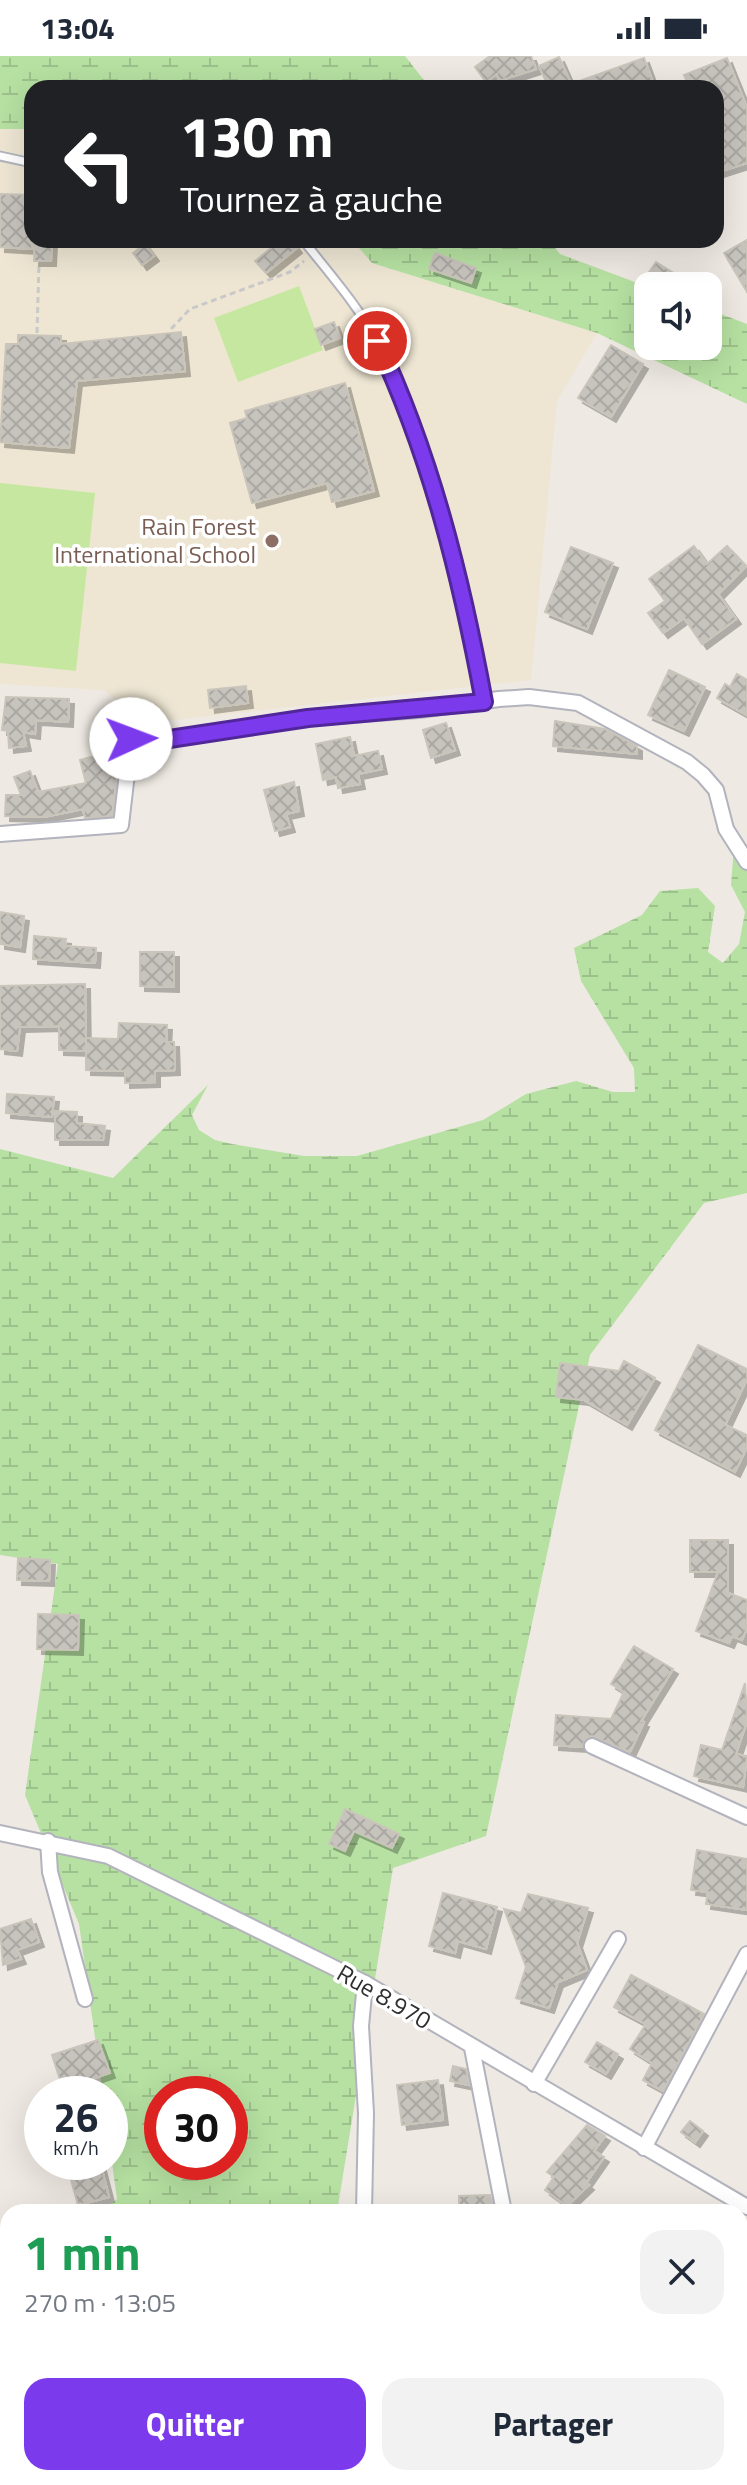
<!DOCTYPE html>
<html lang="fr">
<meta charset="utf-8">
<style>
body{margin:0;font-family:"Titillium Web",sans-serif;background:#f2f2f3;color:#1f2937;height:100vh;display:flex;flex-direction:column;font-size:30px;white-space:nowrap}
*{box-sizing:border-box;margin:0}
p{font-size:26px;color:#747a83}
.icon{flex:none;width:44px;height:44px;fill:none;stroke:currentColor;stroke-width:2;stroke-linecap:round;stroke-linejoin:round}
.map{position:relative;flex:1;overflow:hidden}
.panel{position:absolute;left:0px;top:2148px;width:748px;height:282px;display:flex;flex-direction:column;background:#fff;border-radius:24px 24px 0 0;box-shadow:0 8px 32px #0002}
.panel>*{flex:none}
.guide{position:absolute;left:24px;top:24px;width:700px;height:168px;border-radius:24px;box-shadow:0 8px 32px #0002;background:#202124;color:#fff;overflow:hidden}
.tools{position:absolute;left:634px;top:216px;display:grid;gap:16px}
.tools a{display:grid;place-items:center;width:88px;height:88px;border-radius:16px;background:#fff;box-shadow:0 8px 32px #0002;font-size:40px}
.speed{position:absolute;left:24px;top:2020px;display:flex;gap:16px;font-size:40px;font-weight:700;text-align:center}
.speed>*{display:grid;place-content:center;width:104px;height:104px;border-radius:50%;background:#fff;box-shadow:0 8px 32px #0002;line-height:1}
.speed small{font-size:20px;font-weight:400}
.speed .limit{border:12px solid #d22;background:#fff;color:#111}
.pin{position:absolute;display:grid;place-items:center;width:68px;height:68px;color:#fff;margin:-34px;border:4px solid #fff;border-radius:50%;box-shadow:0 2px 8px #0007}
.me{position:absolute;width:88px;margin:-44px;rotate:88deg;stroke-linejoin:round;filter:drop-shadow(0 0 6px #0008)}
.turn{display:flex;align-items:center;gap:28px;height:168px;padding:0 24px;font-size:36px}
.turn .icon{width:104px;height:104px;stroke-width:2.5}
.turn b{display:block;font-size:56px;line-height:68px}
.round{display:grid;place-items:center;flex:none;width:84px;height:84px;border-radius:24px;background:#f2f2f3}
.headline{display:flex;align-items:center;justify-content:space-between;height:136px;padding:0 24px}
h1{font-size:48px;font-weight:700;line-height:60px;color:#1e9e55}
.action{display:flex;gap:16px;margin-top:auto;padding:16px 24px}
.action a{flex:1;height:92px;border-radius:24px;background:#7c3aed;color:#fff;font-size:32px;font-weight:700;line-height:92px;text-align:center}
.action a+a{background:#f2f2f3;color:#1f2937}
.status{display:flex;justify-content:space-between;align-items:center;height:56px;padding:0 40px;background:#fff;direction:ltr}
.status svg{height:22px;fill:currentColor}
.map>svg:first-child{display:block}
.education{fill:#eee6d3}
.wetland{fill:url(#wetland-marsh);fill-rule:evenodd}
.pitch{fill:#c6e79f}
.building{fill:url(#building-cross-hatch);stroke:#cac5bb;stroke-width:2;filter:url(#shadow)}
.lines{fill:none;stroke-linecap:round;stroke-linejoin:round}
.service-casing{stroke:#b2b3bd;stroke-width:11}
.minor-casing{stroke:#b2b3bd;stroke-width:18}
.path{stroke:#c9c9c9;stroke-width:3;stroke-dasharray:6 4;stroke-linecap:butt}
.service{stroke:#fff;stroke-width:7}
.minor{stroke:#fff;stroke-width:14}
.route-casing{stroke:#51269a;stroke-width:20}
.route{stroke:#7c3aed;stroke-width:14}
.education-dot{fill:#8d6e63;stroke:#fff;stroke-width:3}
.labels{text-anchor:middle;stroke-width:7;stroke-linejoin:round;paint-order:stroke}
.education-label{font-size:24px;fill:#785e54;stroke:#fff;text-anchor:end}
.street-label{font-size:24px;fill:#2e2e2e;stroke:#fff}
</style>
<div class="status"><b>13:04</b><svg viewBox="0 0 49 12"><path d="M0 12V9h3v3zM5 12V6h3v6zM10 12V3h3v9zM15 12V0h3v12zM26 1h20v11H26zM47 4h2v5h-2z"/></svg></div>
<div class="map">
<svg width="747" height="2429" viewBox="0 0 747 2429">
<defs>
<pattern id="wetland-marsh" width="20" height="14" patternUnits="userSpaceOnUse" patternTransform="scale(2)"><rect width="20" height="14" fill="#b6e1a2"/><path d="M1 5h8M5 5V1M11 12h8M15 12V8" fill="none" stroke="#9dc18c"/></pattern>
<pattern id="building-cross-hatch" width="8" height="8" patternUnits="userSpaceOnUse" patternTransform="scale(2)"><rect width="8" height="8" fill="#c7c3bd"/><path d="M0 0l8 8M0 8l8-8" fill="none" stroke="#aba8a3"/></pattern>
<filter id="shadow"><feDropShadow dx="5" dy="5" stdDeviation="0" flood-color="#0004"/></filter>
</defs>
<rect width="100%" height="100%" fill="#eee9e2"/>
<!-- education -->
<polygon class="education" points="0,73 32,73 32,184 352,184 372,207 597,277 557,345 531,624 147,667 103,634 0,628"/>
<!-- wetland -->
<g class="wetland">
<polygon points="0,0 405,0 430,32 32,32 32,73 0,73"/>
<polygon points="352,184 549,184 560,198 648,231 648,290 708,290 708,253 747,268 747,348 597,277 372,207"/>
<path d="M734 790 747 803V1137L704 1147 590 1299 486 1780 393 1812 337 2156H102L117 2143 110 2092V2038H103L79 1868 25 1739 58 1508 0 1499V1093L113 1122 208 1029 192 1059 199 1074 215 1084 232 1088 304 1100H357L483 1064 526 1038 576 1025 613 1036H635L634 1012 581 925 574 892 642 859 660 835 698 832 715 850 708 896 723 907 739 888 745 856 731 829ZM162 2038H230V2106H162Z"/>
<polygon points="8,2376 8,2422 249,2422 249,2429 0,2429 0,2408"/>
</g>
<!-- pitch -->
<g class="pitch">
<polygon points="299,230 323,294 238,326 214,262"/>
<polygon points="0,427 95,437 76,615 0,607"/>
</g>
<!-- building -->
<g class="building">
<polygon points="490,0 531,0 536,13 499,25 497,18 486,26 475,11"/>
<polygon points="559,1 571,28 644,2 655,32 549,32 539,10"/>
<polygon points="727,2 747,52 747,107 716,117 716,32 690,32 684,19"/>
<polygon points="0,138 32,139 32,193 0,191"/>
<polygon points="35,184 52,184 51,205 34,205"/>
<polygon points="281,184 291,184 297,192 266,217 255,205"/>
<polygon points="747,184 747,236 724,197"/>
<polygon points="145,188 154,200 142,209 133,197"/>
<polygon points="435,197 476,212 471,227 429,213"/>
<polygon points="656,206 677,219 670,230 647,219"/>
<polygon points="334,266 340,282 321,289 315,273"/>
<polygon points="181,276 185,315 77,325 69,392 0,386 6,288 18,288 18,279 61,280 61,288"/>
<polygon points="611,289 643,308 611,361 578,342"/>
<polygon points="345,327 374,435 332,446 327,427 252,447 230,367 247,362 245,355"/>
<polygon points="694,490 707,508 727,490 746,510 718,538 736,563 702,588 684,562 663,577 648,557 665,545 649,523"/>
<polygon points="571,491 613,507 587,573 545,556"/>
<polygon points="669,614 705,631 684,675 648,659"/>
<polygon points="737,618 747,624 747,659 717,642 725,628 730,631"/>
<polygon points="246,630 248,647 210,652 208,634"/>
<polygon points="6,641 69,643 68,666 36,664 35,678 23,676 26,690 9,692 8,675 2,674"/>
<polygon points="555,665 605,673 637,690 637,698 553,690"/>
<polygon points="446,667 455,694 431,702 423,674"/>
<polygon points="350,681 354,700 378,695 382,713 358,718 360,728 338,732 336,721 323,724 316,688"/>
<polygon points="120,693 112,760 85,762 83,753 44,761 5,760 6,739 21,739 14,721 30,715 38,736 86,727 80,704"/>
<polygon points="294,726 299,755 286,758 290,771 275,775 264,734"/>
<polygon points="0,856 24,860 20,891 0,888"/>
<polygon points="34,880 66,883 65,890 96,892 95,907 33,903"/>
<polygon points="140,896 174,896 174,931 140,930"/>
<polygon points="85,928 86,995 59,994 59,970 20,971 17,995 0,993 0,930"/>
<polygon points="119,967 167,969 166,986 174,986 175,1014 155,1015 155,1026 125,1027 125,1015 86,1014 86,982 118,983"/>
<polygon points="7,1038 54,1041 52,1061 6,1057"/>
<polygon points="55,1055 77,1056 77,1067 105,1070 103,1084 55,1084"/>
<polygon points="698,1289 747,1313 747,1323 725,1369 747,1379 747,1391 735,1416 655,1374"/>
<polygon points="624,1305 655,1322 627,1369 584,1344 556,1341 560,1307 619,1315"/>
<polygon points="690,1484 728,1484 728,1537 747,1544 747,1572 742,1584 732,1580 729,1587 696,1575 718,1516 690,1516"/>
<polygon points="18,1502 50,1504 49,1525 17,1524"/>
<polygon points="38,1558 79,1559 78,1594 37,1593"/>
<polygon points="634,1590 673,1613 641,1665 644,1666 630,1696 592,1680 586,1682 582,1691 554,1689 556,1659 611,1663 624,1636 611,1628"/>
<polygon points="745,1627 747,1665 736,1698 747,1700 743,1731 694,1720 701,1689 722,1694"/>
<polygon points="345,1753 399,1778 392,1792 354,1775 345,1795 329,1788"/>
<polygon points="697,1794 747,1803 747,1854 706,1848 708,1836 691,1834"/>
<polygon points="443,1837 497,1851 486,1893 458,1885 455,1897 429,1890"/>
<polygon points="528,1838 588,1852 577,1887 587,1914 558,1926 549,1952 516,1942 526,1911 504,1853 521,1857"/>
<polygon points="31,1863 39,1886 17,1894 21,1903 3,1909 0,1873"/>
<polygon points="631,1919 704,1958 663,2035 643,2024 652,2007 630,1993 646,1968 614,1951"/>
<polygon points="98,1984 110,2017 63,2033 52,1999"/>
<polygon points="597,1986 618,1998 606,2018 585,2006"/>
<polygon points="453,2010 466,2013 469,2029 450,2025"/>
<polygon points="438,2024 443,2064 402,2069 397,2029"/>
<polygon points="690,2065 703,2075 695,2086 681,2076"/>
<polygon points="587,2069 605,2080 594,2095 604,2101 586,2127 589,2129 567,2150 545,2134 554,2121 547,2116"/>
<polygon points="66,2106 100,2106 109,2141 78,2149"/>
<polygon points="490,2139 494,2156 459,2156 459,2140"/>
</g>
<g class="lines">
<!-- service casing -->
<g class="service-casing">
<g id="service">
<polyline points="0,100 32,107"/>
<path d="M303 184C329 217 359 251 379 288 436 398 462 525 484 646"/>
</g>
</g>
<!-- minor casing -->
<g class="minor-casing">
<g id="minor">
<polyline points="0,778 121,769 131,683 143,687 308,662 419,654 499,643 529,641 578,647 687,706 703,719 716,734 726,773 747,806"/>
<polyline points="592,1690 747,1761"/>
<polyline points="0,1777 108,1800 365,1927 747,2151"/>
<polyline points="48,1785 50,1816 85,1943"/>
<polyline points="472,1992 504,2156"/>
<polyline points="534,2028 618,1883"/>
<polyline points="644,2092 747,1898"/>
<polyline points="364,2156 366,2057 361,1970 365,1927"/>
<polyline points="0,2253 8,2256"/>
<polyline points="388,2422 389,2429"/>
<polyline points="518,2429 519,2422"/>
</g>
</g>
<!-- path -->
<g class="path">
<polyline points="171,273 190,253 290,216 304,205"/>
<polyline points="37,277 39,207"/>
</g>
<!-- service -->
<use href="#service" class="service"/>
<!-- minor -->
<use href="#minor" class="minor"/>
</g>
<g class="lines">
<!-- route casing -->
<g class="route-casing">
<path id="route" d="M131 683 143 687 308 662 484 646C461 521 431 400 377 285"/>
</g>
<!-- route -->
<use href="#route" class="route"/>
</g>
<!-- markers -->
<circle class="education-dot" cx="272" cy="485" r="8"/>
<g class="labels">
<!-- education labels -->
<g class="education-label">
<text x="256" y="479">Rain Forest<tspan x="256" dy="28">International School</tspan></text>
</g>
<!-- street labels -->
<g class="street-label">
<text transform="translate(384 1941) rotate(30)" y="8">Rue 8.970</text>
</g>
</g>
</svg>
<div class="tools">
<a><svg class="icon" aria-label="sound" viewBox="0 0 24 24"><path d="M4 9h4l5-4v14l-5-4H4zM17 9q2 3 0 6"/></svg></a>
</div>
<div class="speed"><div>26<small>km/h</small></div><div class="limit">30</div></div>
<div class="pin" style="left:377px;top:285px;background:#d93025"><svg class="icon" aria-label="arrive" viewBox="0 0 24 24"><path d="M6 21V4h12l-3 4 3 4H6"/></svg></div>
<svg class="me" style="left:131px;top:683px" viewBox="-20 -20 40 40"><circle r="19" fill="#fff"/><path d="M0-13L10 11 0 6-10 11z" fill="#7c3aed"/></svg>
<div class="guide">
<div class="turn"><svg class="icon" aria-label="left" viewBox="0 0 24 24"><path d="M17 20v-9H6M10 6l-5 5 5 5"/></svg><div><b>130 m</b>Tournez à gauche</div></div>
</div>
<section class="panel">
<div class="headline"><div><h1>1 min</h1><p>270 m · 13:05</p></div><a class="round"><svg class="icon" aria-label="close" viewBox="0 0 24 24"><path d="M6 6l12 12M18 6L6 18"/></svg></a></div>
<div class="action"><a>Quitter</a><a>Partager</a></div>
</section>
</div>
